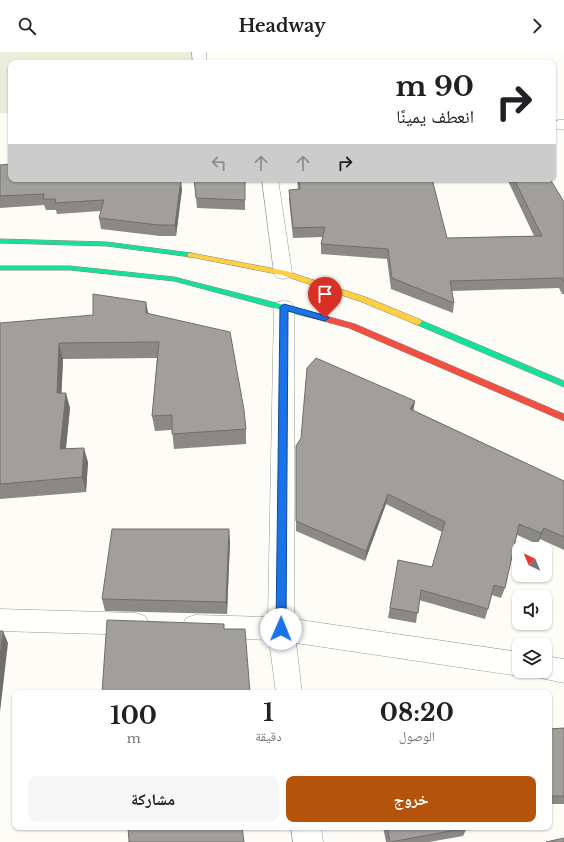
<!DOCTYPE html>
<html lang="ar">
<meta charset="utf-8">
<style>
body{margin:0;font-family:"Libre Baskerville","Noto Naskh Arabic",serif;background:#f6f6f6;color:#202124;direction:rtl;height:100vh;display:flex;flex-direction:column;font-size:15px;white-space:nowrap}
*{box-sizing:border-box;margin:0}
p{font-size:13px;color:#757577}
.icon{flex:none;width:22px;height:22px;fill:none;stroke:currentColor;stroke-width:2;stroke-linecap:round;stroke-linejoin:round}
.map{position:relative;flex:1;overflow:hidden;direction:ltr}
.drawer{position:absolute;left:12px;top:638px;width:540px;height:140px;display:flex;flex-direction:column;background:#fff;border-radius:8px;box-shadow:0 1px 3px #0004;direction:rtl}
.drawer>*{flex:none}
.hud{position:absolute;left:8px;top:8px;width:548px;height:122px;border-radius:8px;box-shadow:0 1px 3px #0004;direction:rtl;background:#fff;color:#202124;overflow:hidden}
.needle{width:26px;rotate:316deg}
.controls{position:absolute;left:512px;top:490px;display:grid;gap:8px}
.controls a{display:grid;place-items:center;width:40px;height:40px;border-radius:8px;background:#fff;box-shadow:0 1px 3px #0004;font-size:20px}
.pin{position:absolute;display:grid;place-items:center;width:34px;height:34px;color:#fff;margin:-41px -17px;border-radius:50% 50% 50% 0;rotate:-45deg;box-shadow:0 0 4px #0007}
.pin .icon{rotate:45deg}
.me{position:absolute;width:44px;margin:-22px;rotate:1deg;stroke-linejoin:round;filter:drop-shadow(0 0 3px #0008)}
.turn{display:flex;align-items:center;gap:14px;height:84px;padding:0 16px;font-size:18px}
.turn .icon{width:52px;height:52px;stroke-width:2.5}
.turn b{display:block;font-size:28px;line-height:34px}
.lanes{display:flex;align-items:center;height:38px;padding:0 16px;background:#0003;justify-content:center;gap:20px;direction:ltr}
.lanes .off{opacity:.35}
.eta{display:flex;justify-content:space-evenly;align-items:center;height:68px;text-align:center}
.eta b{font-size:24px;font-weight:700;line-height:28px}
.action{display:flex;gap:8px;margin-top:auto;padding:8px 16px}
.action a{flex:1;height:46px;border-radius:8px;background:#b45309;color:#fff;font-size:16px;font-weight:700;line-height:46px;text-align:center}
.action a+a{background:#f6f6f6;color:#202124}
header{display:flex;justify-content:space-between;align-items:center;height:52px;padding:0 16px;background:#fff;font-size:18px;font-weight:700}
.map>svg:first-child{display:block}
.cemetery{fill:#e9eedb}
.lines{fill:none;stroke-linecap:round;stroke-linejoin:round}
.street-casing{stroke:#979795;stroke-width:1}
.fast-casing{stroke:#858482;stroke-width:1}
.slow-casing{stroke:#858482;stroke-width:1}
.jam-casing{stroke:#858482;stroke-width:1}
.street{fill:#fffffe;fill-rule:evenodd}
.fast{fill:#16e098;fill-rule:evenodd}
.slow{fill:#ffcf43;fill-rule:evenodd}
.jam{fill:#f24e42;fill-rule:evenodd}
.wall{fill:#8a8986}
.shaded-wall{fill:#716f6d}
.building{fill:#a19f9c;stroke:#716f6d}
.route{fill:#1a73e8;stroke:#114b97}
</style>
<header><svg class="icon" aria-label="forward" viewBox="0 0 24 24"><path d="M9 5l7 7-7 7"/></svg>Headway<svg class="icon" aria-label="search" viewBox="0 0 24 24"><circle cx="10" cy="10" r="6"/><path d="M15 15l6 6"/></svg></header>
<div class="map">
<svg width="564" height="790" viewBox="0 0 564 790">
<rect width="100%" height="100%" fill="#fdfcf7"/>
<!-- cemetery -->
<polygon class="cemetery" points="0,0 197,0 198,11 11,11 11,62 0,61"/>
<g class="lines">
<!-- street casing -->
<g class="street-casing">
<g id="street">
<polygon points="192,0 206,0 207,11 193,11"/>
<polygon points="559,68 564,68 564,78 553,76 553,70"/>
<polygon points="262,127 278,127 292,221 290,225 283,227 276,225 274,221"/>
<polygon points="284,249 291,250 294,255 294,567 519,600 519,619 529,619 528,620 519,624 296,591 302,641 276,641 269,588 195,585 186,582 182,574 186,566 195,563 268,565 274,255 277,250"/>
<polygon points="0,557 136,561 145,564 149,572 145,580 136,583 0,579"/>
<polygon points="545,604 564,607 564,631 536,625 533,619 545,619"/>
<polygon points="291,775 321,775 323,790 293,790"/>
</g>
</g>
<!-- fast casing -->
<g class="fast-casing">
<g id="fast">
<polygon points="0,187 107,190 191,201 195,203 191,205 107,194 0,191"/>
<polygon points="0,214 70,214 174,225 308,259 312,262 308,265 174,229 70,218 0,218"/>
<polygon points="418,267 564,329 564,335 415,272 414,270"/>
</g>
</g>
<!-- slow casing -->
<g class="slow-casing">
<polygon id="slow" points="188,201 191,201 286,219 368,246 421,268 422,270 418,273 415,272 362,250 282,223 191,205 188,205"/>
</g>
<!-- jam casing -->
<g class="jam-casing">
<polygon id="jam" points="308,259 355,272 564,362 564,369 349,276 305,264 304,262"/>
</g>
<!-- street -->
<use href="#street" class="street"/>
<!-- fast -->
<use href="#fast" class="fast"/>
<!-- slow -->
<use href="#slow" class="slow"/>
<!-- jam -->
<use href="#jam" class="jam"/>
</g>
<!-- wall -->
<g class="wall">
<polygon points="0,113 182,137 176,184 160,184 101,177 99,166 101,159 57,162 56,158 46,158 44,153 0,156"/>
<polygon points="194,127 245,127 245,158 197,156"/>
<polygon points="297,127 432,127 447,186 534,184 507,127 550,127 564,150 564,242 562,242 559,236 452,239 454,251 453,261 391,237 387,207 321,202 321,192 323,185 293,186 289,148 289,138 298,137"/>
<polygon points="148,262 246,377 246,392 174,397 172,378 155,379 152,364 157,306 63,307 61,341 70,356 66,397 88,410 86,440 0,447 0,271"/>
<polygon points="415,349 413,358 564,429 564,498 540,487 537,492 517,483 505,536 501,546 492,543 488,557 485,567 419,548 416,571 388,566 398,508 432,515 442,480 386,452 365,509 296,479 296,394"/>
<polygon points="230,489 227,562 105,559 102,547"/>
<polygon points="564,676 564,752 549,752 549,677"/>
<polygon points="383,775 467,775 467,776 463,784 429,790 386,790"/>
</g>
<!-- shaded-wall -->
<g class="shaded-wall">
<polygon points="181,127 182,137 176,184 175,173"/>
<polygon points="146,250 149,265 146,261"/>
<polygon points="59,291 63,307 61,356 57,341"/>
<polygon points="66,341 70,356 64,412 60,397"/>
<polygon points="415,349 413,360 410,357"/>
<polygon points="84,396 88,410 86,440 82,425"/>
<polygon points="388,442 386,452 365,509 366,499"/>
<polygon points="544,476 540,487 537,492 541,481"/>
<polygon points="229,477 230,489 227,562 226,550"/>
<polygon points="3,579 8,591 0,660 0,604"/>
</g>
<!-- building -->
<g class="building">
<polygon points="11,112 11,127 181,127 175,173 159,173 99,166 104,148 55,151 56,147 43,147 44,142 0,144 0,113"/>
<polygon points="194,127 245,127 245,148 196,146"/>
<polygon points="299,127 432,127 447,186 542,184 514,127 550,127 564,150 564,230 562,226 450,229 454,251 392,226 388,197 321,192 325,175 293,176 289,138 300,137"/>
<polygon points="93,242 146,250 146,261 230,280 244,358 246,377 172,382 172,363 152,364 159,290 59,291 57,341 66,341 60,397 84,396 82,425 0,432 0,271 93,263"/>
<polygon points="316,306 415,349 410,357 564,429 564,485 544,476 541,481 519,472 505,536 494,533 488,557 421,538 418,561 390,556 398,508 432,515 445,470 388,442 366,499 296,469 296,394 301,386 307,316"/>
<polygon points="112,477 229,477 226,550 102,547"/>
<polygon points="107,568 224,572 224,577 245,577 250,641 102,641"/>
<polygon points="0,579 3,579 0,604"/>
<polygon points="564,676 564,744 549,744 549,677"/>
<polygon points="128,775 242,775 244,790 129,790"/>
<polygon points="387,775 467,775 467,776 390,790"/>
<polygon points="564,786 564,790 546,790"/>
</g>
<!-- route -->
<polygon class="route" points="284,252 327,264 329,266 325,269 288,259 286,577 285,580 281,581 277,580 276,577 280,255"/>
</svg>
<div class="controls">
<a><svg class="needle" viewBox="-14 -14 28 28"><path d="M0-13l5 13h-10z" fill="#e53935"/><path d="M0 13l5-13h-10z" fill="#757577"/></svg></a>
<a><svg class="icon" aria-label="sound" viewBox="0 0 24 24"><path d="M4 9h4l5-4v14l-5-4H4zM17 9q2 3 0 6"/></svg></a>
<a><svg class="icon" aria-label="layers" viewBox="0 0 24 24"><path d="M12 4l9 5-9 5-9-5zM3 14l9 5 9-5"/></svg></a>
</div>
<div class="pin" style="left:325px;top:266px;background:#d93025"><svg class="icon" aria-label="arrive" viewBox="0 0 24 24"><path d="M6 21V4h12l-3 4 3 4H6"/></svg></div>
<svg class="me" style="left:281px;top:577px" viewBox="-20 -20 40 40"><circle r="19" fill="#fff"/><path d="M0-13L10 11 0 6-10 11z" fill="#1a73e8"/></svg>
<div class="hud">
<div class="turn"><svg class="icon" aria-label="right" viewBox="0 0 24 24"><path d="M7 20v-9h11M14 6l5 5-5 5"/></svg><div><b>90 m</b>انعطف يمينًا</div></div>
<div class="lanes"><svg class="icon off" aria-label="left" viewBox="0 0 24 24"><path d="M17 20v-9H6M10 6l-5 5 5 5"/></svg><svg class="icon off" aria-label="ahead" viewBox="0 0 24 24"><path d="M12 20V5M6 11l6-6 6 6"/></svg><svg class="icon off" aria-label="ahead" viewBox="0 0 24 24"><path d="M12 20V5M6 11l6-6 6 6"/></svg><svg class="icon" aria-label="right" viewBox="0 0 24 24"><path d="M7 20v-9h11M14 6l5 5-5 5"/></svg></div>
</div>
<section class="drawer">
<div class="eta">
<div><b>08:20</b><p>الوصول</p></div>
<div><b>1</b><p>دقيقة</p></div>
<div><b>100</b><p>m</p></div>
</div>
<div class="action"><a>خروج</a><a>مشاركة</a></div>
</section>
</div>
